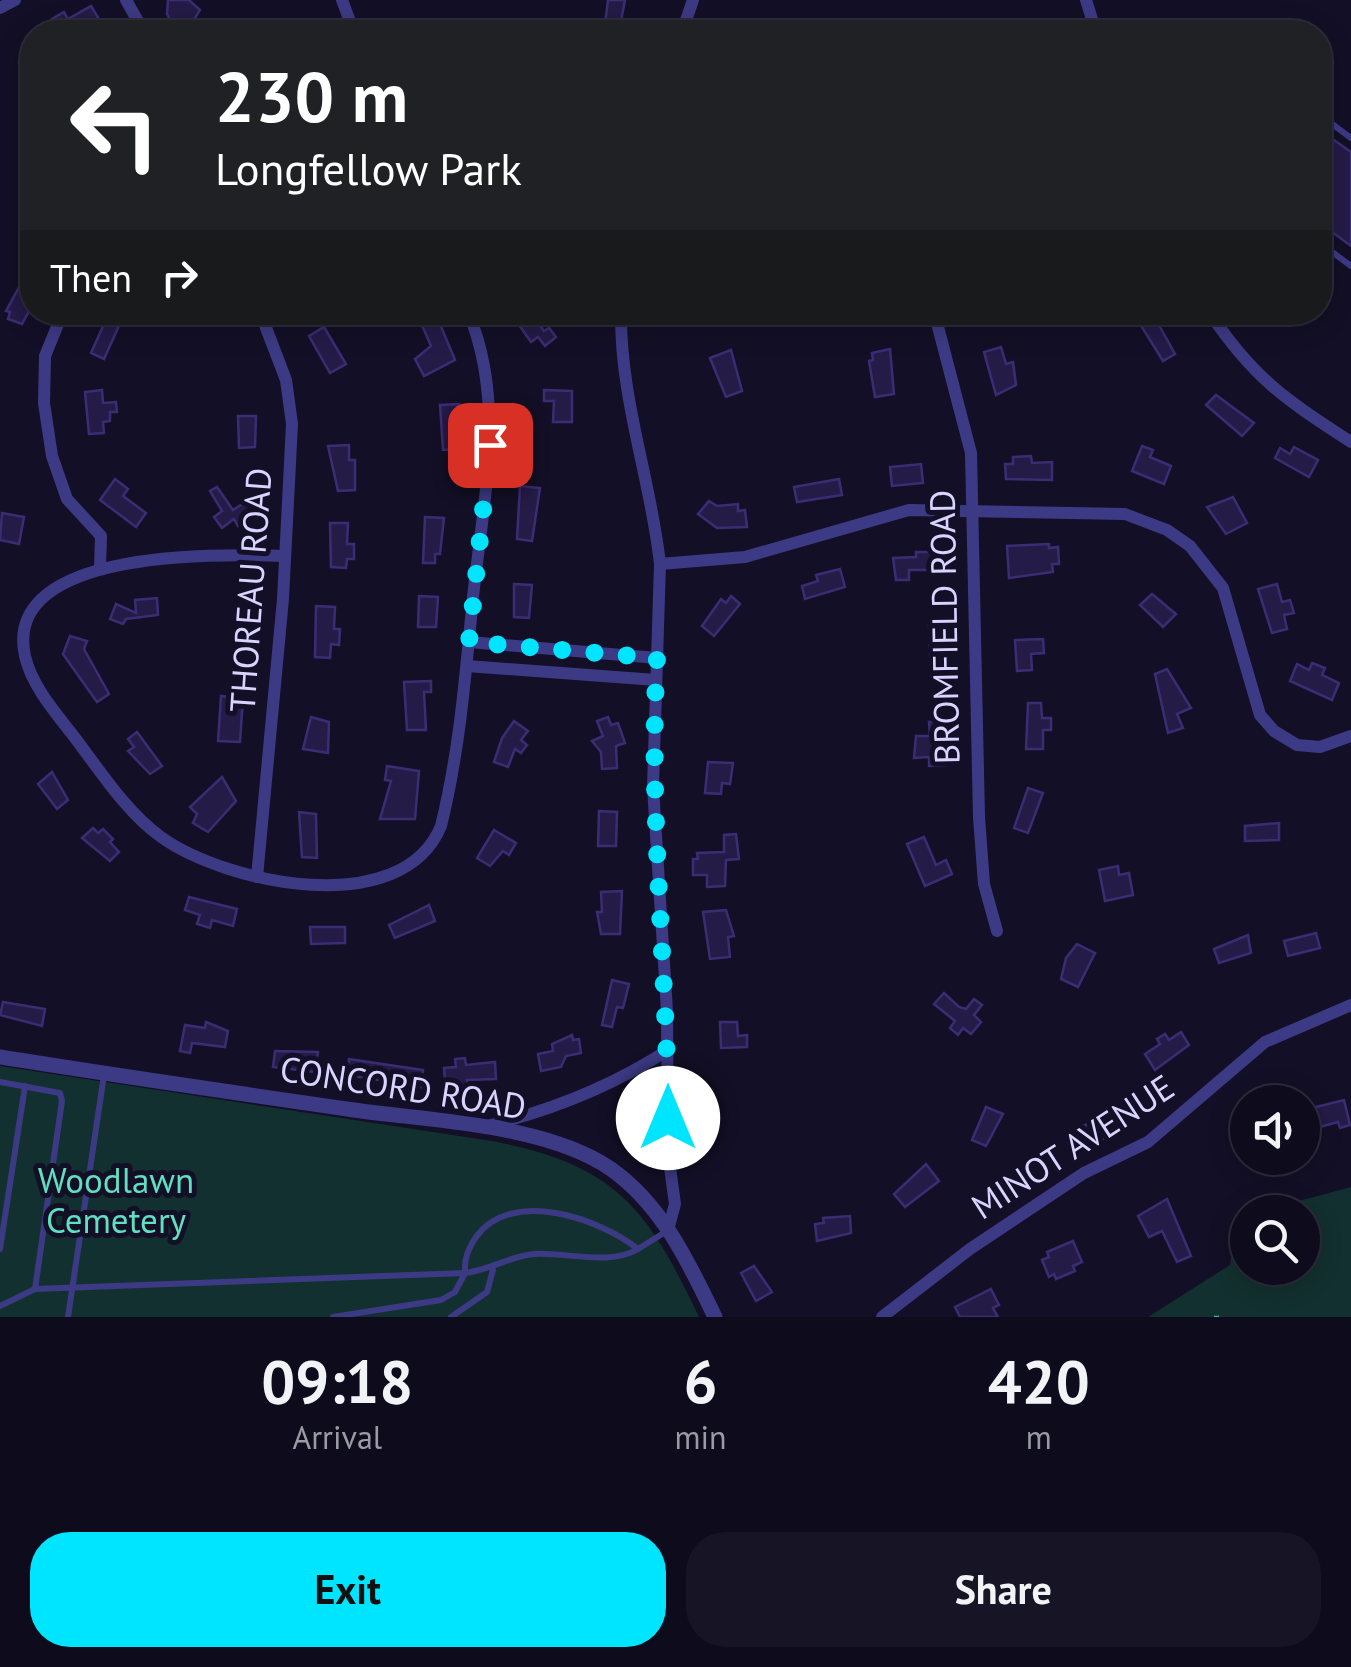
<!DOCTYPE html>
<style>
body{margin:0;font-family:"PT Sans",sans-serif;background:#171425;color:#f1f3f6;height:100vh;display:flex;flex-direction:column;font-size:38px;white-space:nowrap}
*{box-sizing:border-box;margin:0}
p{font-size:32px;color:#9b9ba3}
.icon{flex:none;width:55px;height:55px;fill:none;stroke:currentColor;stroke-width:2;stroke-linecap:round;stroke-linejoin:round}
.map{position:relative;height:1317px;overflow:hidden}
.drawer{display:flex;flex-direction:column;background:#0e0b1c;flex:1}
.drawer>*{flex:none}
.hud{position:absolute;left:20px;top:20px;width:1312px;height:305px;border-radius:40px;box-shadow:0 5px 25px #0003,0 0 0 2px #2e2b3b;background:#202124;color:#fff;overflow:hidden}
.buttons{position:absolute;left:1230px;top:1085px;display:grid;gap:20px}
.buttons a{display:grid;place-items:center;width:90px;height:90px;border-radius:50%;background:#0e0b1c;box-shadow:0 5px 25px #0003,0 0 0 2px #2e2b3b;font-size:50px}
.pin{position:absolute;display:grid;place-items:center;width:85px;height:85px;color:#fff;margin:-42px;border-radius:20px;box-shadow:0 5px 15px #0006}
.me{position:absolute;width:110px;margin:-55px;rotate:0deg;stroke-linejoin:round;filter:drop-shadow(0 0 8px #0008)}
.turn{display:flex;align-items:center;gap:35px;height:210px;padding:0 30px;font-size:45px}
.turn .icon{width:130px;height:130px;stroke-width:2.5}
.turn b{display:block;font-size:70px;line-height:85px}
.then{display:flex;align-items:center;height:95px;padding:0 30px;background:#0003;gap:20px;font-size:38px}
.eta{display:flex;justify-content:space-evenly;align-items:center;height:170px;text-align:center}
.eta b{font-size:60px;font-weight:700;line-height:70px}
.cta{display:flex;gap:20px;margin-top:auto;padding:20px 30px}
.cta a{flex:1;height:115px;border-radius:40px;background:#00e5ff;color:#111;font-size:40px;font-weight:700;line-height:115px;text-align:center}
.cta a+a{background:#171425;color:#f1f3f6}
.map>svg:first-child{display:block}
.green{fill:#12302f}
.building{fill:#241b47;stroke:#3b2d73;stroke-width:2.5}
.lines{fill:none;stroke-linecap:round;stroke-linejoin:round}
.path{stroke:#2fb8b0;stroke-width:2.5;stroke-dasharray:5 8;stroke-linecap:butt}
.service{stroke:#3d3a85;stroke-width:6}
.minor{stroke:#3d3a85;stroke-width:12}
.tertiary{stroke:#3d3a85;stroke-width:15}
.route{stroke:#00e5ff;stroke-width:18;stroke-dasharray:0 32.4}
.labels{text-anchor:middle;stroke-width:10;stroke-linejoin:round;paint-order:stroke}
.street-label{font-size:35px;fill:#d9d4ff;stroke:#130f26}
.park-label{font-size:35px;fill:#5fe0c0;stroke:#130f26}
</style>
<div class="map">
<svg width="1351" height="1317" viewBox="0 0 1351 1317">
<rect width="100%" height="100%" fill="#130f26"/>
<!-- green -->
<g class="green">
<path d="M0 1066 492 1141C616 1165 647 1208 699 1317H0Z"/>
<polygon points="1351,1187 1351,1317 1148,1317 1230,1265 1236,1219 1247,1215 1248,1268 1302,1268 1302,1212 1258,1212"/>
</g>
<!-- building -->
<g class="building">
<polygon points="168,0 189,0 200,10 195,18 175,29 167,14"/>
<polygon points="608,0 625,0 619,32 604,32"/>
<polygon points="91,6 102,24 88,32 60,32 52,19 64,12 68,19"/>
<polygon points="1331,138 1351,152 1351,246 1320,223 1320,153"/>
<polygon points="23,280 32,283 32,306 22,324 8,319 10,312 6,311"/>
<polygon points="426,312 435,312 455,360 424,376 415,359 431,346 418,316"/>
<polygon points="109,313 122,319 104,359 91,353"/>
<polygon points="532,314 544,331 549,328 556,337 545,346 538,337 531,342 519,325"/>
<polygon points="1154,316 1175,354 1163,361 1140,324"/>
<polygon points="324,327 346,364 330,373 309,336"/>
<polygon points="1001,347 1006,364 1013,362 1016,385 996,395 984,352"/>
<polygon points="890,349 894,394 875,397 869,361 873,360 872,353"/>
<polygon points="731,350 742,391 726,397 710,358"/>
<polygon points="102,390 103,403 116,402 117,412 110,412 110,421 103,422 104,433 89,434 85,392"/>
<polygon points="544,390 572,391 572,422 553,422 554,401 544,401"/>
<polygon points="1216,395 1254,423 1242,436 1206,405"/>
<polygon points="459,404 459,449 443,450 440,405"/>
<polygon points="238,416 256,416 255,447 239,448"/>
<polygon points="349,445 349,460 355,460 355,490 338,491 328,446"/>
<polygon points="1142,446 1153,450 1150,457 1171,466 1164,484 1132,471"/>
<polygon points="1294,447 1318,460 1309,477 1275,458 1280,448 1290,454"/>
<polygon points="1031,456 1032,463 1052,462 1052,480 1006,479 1005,464 1013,464 1013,457"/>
<polygon points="921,464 923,483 892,486 890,467"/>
<polygon points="115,479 128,489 123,496 146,513 136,527 100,500"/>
<polygon points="839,479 842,495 797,502 794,487"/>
<polygon points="520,486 540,488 532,541 517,539"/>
<polygon points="217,487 233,510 247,501 256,513 238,526 234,519 222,528 214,517 222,511 210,491"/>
<polygon points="1233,497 1247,523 1226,534 1207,507"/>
<polygon points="709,501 717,506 738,504 738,511 745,510 747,527 717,528 698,514"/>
<polygon points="2,513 24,517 19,544 0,540"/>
<polygon points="425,517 444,518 440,554 435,554 435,563 423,563"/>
<polygon points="330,523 348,523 347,544 354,544 354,559 347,559 346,568 331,567"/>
<polygon points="1049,544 1049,548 1058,547 1059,564 1052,564 1053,572 1009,578 1007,546"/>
<polygon points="916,552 939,552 939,570 909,570 909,580 896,580 893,558 916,557"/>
<polygon points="840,569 845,587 805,599 802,586 818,581 816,575"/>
<polygon points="514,584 532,585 529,618 514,617"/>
<polygon points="1277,584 1282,602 1290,600 1294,613 1284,615 1287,629 1272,633 1258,589"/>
<polygon points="1152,594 1176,614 1163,627 1140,605"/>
<polygon points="419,596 438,597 436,627 418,627"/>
<polygon points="731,596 740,604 714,636 702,626 721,599 726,603"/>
<polygon points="157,598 158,615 126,619 123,624 110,619 116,604 136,613 135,600"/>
<polygon points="316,606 335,607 334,629 340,629 339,645 331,644 330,658 315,657"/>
<polygon points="946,623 943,668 930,668 929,624"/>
<polygon points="70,636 87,641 84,649 109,694 97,702 63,654"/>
<polygon points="1043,639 1044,653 1031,654 1032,670 1017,671 1015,640"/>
<polygon points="1312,663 1325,668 1322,675 1339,683 1332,700 1290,681 1297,664 1309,670"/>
<polygon points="1167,669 1191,708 1177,714 1183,728 1168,733 1155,674"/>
<polygon points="431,681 431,692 424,692 426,730 407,730 404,682"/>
<polygon points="221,696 243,698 240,742 218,741"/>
<polygon points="1028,703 1041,703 1042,718 1051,718 1051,730 1043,730 1043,749 1026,749"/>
<polygon points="311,717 329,722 328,753 303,749"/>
<polygon points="608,717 611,725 618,723 625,743 616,746 617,768 602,769 601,752 592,741 603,736 597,721"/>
<polygon points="514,721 528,731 521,740 527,745 521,753 515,749 508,767 494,762 502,738"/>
<polygon points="946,721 946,765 929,766 929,757 914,758 916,736 930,736 929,722"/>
<polygon points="137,732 162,766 150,774 128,751 134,747 128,739"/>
<polygon points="708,762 733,763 730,784 722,783 721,794 705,793"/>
<polygon points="387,766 419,771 415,819 380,819 391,781 385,780"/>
<polygon points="52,772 68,800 57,809 38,784"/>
<polygon points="222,777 236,801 208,832 193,823 197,814 190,807"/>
<polygon points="1028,788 1043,793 1028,833 1014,828"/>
<polygon points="599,811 617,812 616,846 598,846"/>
<polygon points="299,812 316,814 317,858 302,857"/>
<polygon points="1279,823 1279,840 1245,841 1245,826"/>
<polygon points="93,828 98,833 103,829 113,839 110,842 119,852 110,861 82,838"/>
<polygon points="494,830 516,843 509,855 503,851 490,866 477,858"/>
<polygon points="736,834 739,859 726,860 725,886 707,887 707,875 693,875 693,859 698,859 697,853 724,852 724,835"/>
<polygon points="924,837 936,865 946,860 952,874 925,886 907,844"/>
<polygon points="1118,866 1119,875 1129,873 1133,895 1105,901 1099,870"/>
<polygon points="622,891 620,934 601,934 597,912 602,912 601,892"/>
<polygon points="189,897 237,909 233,926 212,920 210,928 197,924 200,915 185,910"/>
<polygon points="429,905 435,921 395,938 389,925"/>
<polygon points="726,910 734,936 728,937 730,957 710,959 703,912"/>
<polygon points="310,927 345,927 345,943 311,944"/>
<polygon points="1316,933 1320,948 1288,956 1284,941"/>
<polygon points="1248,935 1251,953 1219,963 1214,949"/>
<polygon points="1077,944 1095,953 1078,987 1061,979 1066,958"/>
<polygon points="612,980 629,984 623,1008 617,1007 612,1027 602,1025"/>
<polygon points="944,993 959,1007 966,1009 974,999 982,1005 974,1015 981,1022 971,1034 963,1028 958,1035 950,1028 955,1021 934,1004"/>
<polygon points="3,1002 45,1009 42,1026 0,1015"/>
<polygon points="206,1022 228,1031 225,1047 192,1043 190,1053 180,1051 185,1025 205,1028"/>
<polygon points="720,1022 737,1022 738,1036 747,1035 747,1047 721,1048"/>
<polygon points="1181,1032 1189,1045 1155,1070 1145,1054 1160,1044 1157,1039 1165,1034 1169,1040"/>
<polygon points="572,1035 573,1040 579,1039 581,1053 566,1056 561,1067 541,1071 538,1054 553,1051 552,1044"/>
<polygon points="275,1051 318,1052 315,1072 273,1067"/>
<polygon points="465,1058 466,1065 495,1062 496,1079 467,1080 468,1093 458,1094 457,1081 445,1082 444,1068 456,1067 455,1059"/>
<polygon points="349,1059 423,1070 421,1087 347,1075"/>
<polygon points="1344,1100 1350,1125 1340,1128 1338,1122 1316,1128 1316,1107"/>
<polygon points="986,1107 1003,1114 986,1146 972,1140"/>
<polygon points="1108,1115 1115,1131 1096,1144 1080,1145 1074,1130"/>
<polygon points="926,1164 939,1181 905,1207 894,1194"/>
<polygon points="1167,1199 1191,1256 1177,1262 1162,1231 1149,1237 1138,1216"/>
<polygon points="850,1216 851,1233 817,1241 815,1224 824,1223 823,1218"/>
<polygon points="1073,1241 1082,1262 1073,1266 1075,1271 1056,1279 1054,1274 1049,1277 1042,1260 1049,1257 1047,1252"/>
<polygon points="754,1266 772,1292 756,1301 741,1273"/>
<polygon points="991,1289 999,1305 993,1308 998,1317 960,1317 955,1307"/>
</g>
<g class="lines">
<!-- path -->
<polyline class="path" points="1214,1317 1225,1317"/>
<!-- service -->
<g class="service">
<polyline points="1320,115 1351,138"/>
<polyline points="1320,243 1351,266"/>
<polyline points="0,1082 60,1093 62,1101 35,1289 465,1273 455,1292 441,1300 333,1317"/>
<polyline points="0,1249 25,1086"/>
<path d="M638 1249C610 1266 566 1252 534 1254 509 1256 491 1270 465 1273 464 1259 468 1249 476 1237 511 1188 599 1218 638 1249L667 1231"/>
<polyline points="0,1306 35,1289"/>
<polyline points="68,1317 104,1075"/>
<polyline points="451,1317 487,1292 493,1270"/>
</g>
<!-- minor -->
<g class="minor">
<polyline points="126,0 144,32"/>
<polyline points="342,0 354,32"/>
<polyline points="1086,0 1096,32"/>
<polyline points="0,8 15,0"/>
<polyline points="682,32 693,0"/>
<polyline points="63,312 45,356 44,403 52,456 67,499 101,536 100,568"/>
<path d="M621 312C620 399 651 480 660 564L653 787 667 1011 668 1153 675 1204 668 1230"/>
<path d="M1209 312C1254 379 1285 399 1351 442"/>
<polyline points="937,323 971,453 979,817 984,884 997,931"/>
<path d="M285 556C225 554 1 547 25 656 31 684 54 711 72 734 99 769 125 811 161 837 227 884 402 921 441 826 459 753 465 681 472 607 481 511 508 405 468 312"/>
<polyline points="660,564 745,557 909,510 1125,514 1167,530 1190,546 1223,588 1260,715 1274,731 1297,745 1320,747 1351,736"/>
<polyline points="469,642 657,658"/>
<polyline points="467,666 656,680"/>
<polyline points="257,877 283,599 292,424 286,380 260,312"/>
<path d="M487 1126C553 1110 611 1087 668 1050"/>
<polyline points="882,1317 970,1249 1084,1173 1148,1142 1265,1042 1351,1005"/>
</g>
<!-- tertiary -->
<path class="tertiary" d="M0 1057C118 1076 236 1093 354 1110 431 1121 546 1124 611 1169 662 1205 689 1263 715 1317"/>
</g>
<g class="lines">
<!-- route -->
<path class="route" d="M490 445 469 642 657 658C648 812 667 965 668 1118"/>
</g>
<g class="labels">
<!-- street labels -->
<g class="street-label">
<text transform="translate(251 590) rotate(-86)" y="12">THOREAU ROAD</text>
<text transform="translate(945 627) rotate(-91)" y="12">BROMFIELD ROAD</text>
<text transform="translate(403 1088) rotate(9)" y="12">CONCORD ROAD</text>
<text transform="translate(1073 1147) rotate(-33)" y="12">MINOT AVENUE</text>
</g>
<!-- park labels -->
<g class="park-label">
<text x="116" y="1193">Woodlawn<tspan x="116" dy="40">Cemetery</tspan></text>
</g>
</g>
</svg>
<div class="buttons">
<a><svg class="icon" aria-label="sound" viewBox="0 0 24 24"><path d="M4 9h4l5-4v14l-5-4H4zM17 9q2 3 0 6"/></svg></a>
<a><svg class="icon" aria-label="search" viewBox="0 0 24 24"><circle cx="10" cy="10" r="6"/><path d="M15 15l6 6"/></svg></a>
</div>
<div class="pin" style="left:490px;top:445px;background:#d93025"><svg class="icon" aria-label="arrive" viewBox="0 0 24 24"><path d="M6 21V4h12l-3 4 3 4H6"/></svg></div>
<svg class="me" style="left:668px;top:1118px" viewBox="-20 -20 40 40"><circle r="19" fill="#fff"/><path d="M0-13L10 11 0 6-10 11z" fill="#00e5ff"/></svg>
<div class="hud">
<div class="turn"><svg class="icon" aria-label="left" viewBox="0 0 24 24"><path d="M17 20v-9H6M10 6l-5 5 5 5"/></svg><div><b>230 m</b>Longfellow Park</div></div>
<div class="then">Then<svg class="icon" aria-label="right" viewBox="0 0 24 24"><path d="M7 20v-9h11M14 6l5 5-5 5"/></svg></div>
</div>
</div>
<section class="drawer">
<div class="eta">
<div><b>09:18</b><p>Arrival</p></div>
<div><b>6</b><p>min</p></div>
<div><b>420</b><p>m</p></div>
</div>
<div class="cta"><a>Exit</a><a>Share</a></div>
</section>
